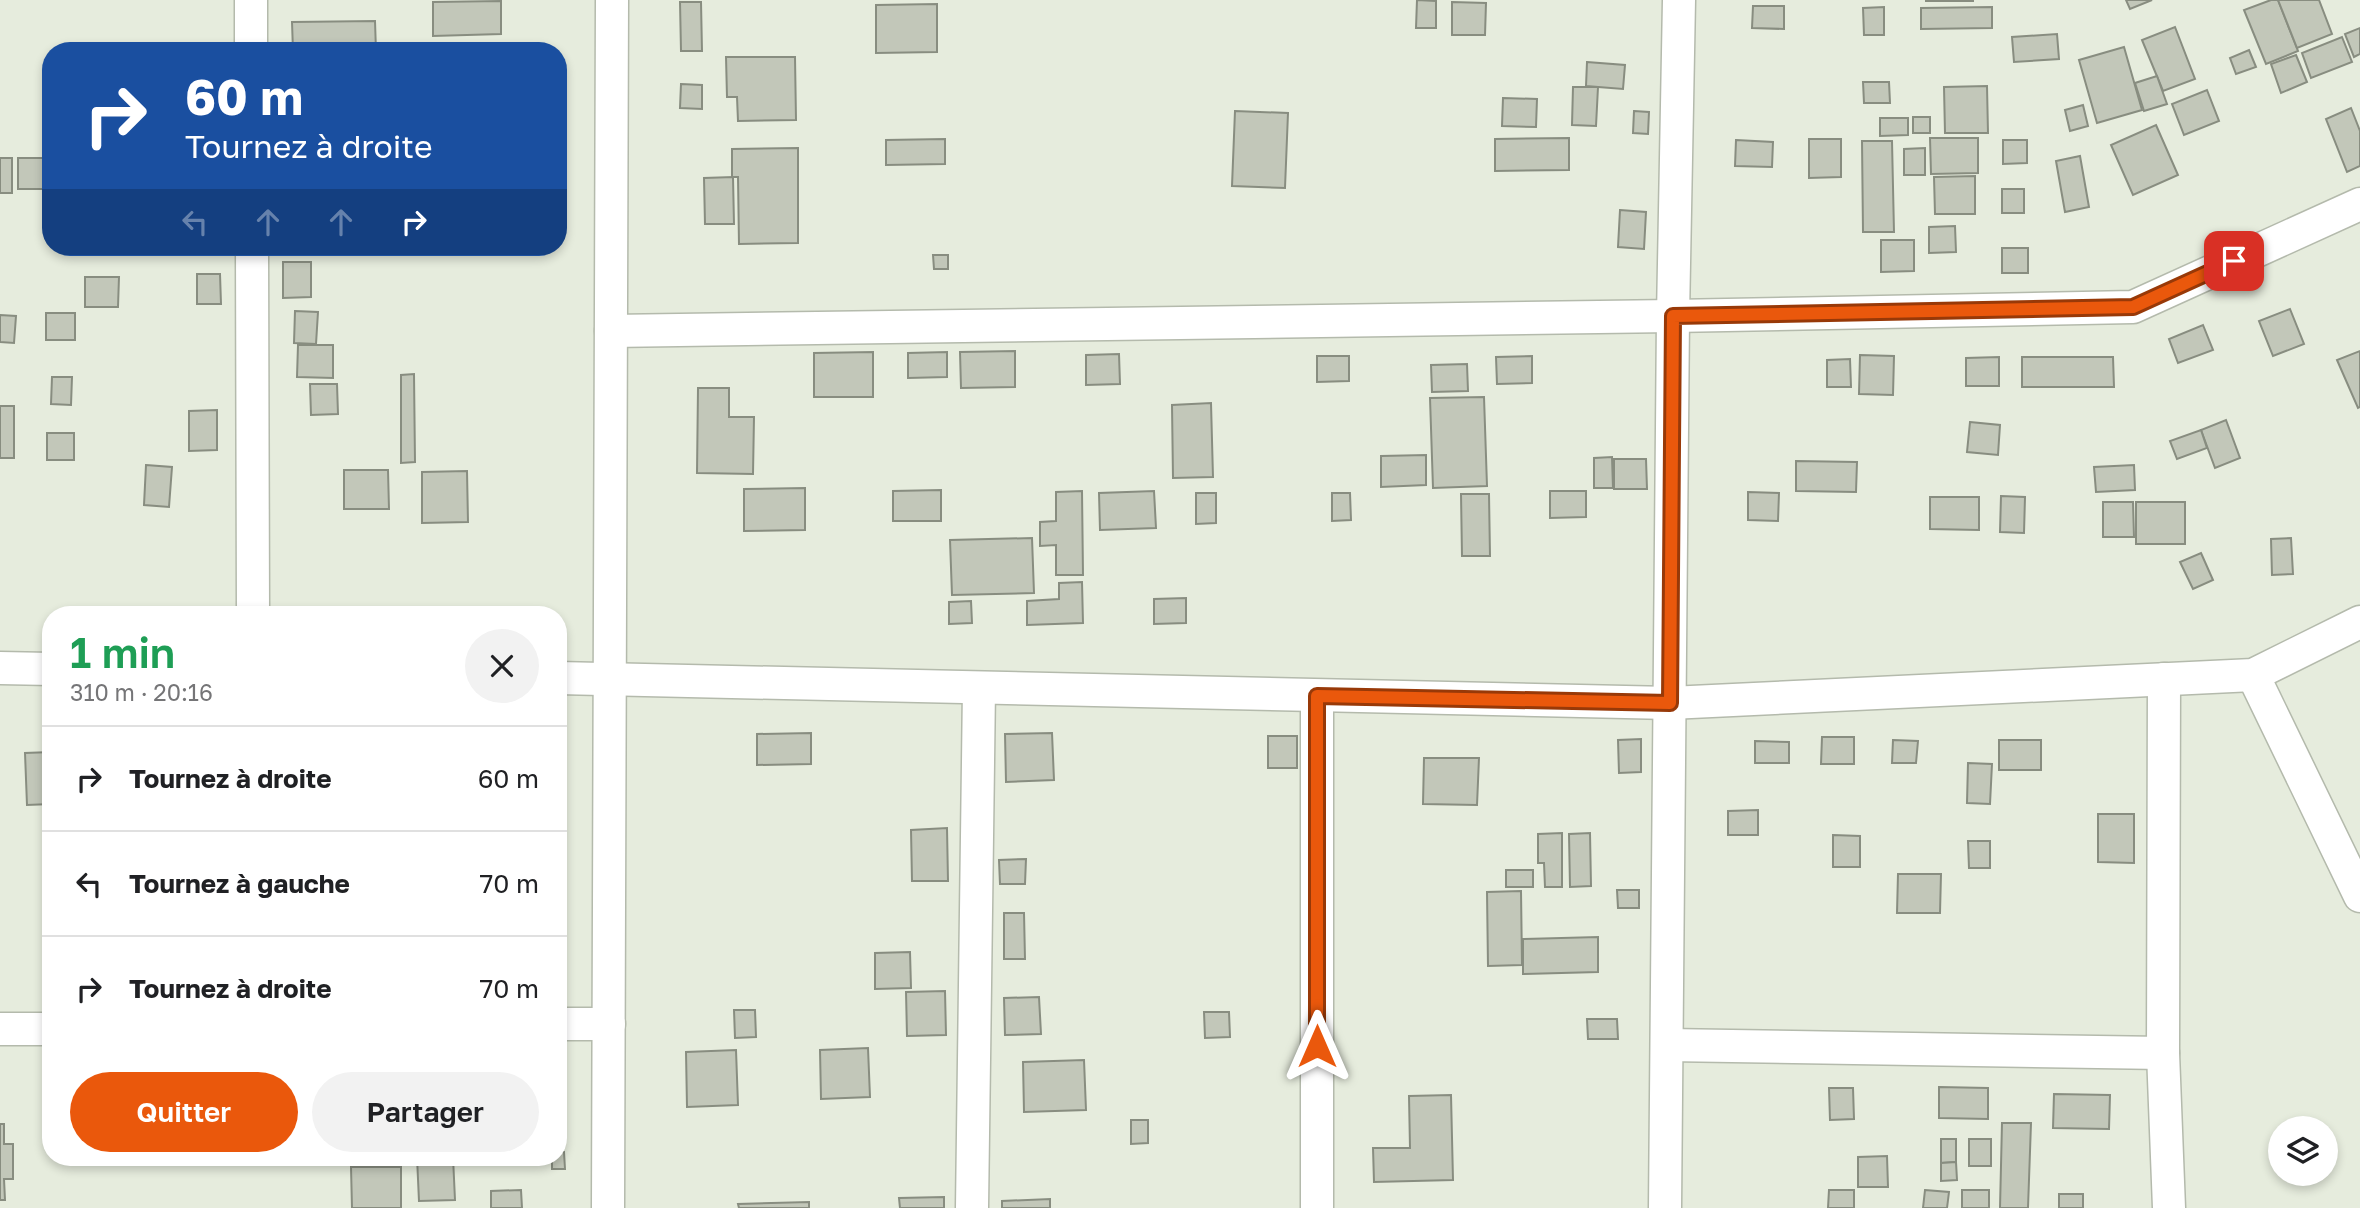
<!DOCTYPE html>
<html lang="fr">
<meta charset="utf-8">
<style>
body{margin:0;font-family:"Golos Text",sans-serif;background:#f2f2f2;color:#202124;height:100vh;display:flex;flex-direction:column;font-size:26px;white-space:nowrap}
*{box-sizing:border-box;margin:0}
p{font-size:23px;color:#757577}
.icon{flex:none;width:38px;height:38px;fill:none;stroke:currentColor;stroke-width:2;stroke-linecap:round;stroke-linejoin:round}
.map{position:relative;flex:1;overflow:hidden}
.panel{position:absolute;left:42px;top:606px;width:525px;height:560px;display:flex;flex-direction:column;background:#fff;border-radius:28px;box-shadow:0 4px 10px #0003}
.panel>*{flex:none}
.banner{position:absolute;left:42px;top:42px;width:525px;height:214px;border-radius:28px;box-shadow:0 4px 10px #0003;background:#1a4fa0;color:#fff;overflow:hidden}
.buttons{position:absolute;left:2268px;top:1116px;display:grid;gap:14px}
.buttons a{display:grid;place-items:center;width:70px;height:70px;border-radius:50%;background:#fff;box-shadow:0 4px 10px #0003;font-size:35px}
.pin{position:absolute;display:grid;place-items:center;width:60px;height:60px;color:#fff;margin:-30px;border-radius:14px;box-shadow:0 4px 10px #0006}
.me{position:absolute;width:77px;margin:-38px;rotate:0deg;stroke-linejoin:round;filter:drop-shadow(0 0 5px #0008)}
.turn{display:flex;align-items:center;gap:24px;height:147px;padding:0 28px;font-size:32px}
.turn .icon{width:91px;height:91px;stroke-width:2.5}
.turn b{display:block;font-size:49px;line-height:60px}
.lanes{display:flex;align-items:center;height:66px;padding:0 28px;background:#0003;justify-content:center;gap:35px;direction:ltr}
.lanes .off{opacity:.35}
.round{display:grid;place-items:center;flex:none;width:74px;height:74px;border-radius:37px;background:#f2f2f2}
.head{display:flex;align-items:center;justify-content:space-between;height:119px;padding:0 28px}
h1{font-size:42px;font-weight:600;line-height:52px;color:#1e9e55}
.action{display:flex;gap:14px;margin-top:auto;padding:14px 28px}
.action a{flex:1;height:80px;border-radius:42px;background:#ea580c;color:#fff;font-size:28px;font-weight:600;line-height:80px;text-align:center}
.action a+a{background:#f2f2f2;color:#202124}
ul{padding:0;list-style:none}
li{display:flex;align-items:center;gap:21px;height:105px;padding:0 28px;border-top:2px solid #e0e0e0}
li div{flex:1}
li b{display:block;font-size:26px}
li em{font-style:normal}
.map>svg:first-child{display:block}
.building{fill:#c2c7b9;stroke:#888d80;stroke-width:2}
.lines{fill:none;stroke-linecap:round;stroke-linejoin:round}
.street-casing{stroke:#b4baac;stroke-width:35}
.street{stroke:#fff;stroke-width:32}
.route-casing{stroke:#983908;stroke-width:18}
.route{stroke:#ea580c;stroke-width:12}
</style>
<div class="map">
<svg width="2360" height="1208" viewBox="0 0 2360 1208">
<rect width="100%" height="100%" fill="#e6ecdd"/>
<!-- building -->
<g class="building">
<polygon points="1417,0 1436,1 1436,28 1416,28"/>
<rect x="1926" y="0" width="47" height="1"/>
<polygon points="2126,0 2152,0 2130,9"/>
<polygon points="2271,0 2278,0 2298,51 2266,64 2244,10"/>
<polygon points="2278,0 2319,0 2332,34 2297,48"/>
<polygon points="501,1 501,34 433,36 433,2"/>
<polygon points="680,2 701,2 702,51 681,51"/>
<polygon points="1452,2 1486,3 1485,35 1452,35"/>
<polygon points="937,4 937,52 876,53 876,5"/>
<polygon points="1753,6 1784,6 1784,29 1752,28"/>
<polygon points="1884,7 1884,35 1864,35 1863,8"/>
<polygon points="1992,7 1992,28 1921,29 1921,8"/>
<polygon points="375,21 376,51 293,51 292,22"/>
<polygon points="2175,27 2195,79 2163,91 2142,40"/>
<polygon points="2360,28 2360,54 2354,57 2345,34"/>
<polygon points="2057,34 2059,59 2014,62 2012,37"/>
<polygon points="2342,37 2352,62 2311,78 2302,53"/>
<polygon points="2124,47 2142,110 2097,123 2079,60"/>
<polygon points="2249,50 2256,67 2236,74 2230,58"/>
<polygon points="2296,55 2307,82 2281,93 2271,64"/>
<polygon points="726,57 795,57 796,120 738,121 737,97 727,97"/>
<polygon points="1587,62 1625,65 1623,89 1586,86"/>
<polygon points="2157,76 2167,104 2144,111 2135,83"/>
<polygon points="1863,82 1889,82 1890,103 1864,103"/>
<polygon points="681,84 702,85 702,109 680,108"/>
<polygon points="1987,86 1988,133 1945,133 1944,87"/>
<polygon points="1573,87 1598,87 1596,126 1572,125"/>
<polygon points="2207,90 2219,121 2184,135 2172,104"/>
<polygon points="1503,98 1537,99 1536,127 1502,126"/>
<polygon points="2083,105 2088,126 2070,131 2065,110"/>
<polygon points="2351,108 2360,131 2360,166 2347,172 2326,119"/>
<polygon points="1235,111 1288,113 1285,188 1232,186"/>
<polygon points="1634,111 1649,112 1648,134 1633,133"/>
<rect x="1913" y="117" width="17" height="16"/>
<polygon points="1880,118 1908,118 1908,135 1880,136"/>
<polygon points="2156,125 2178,175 2133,195 2111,145"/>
<polygon points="1569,138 1569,170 1495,171 1495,139"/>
<polygon points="1930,138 1978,138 1978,173 1931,174"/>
<polygon points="945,139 945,164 886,165 886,140"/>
<polygon points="1809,139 1841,139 1841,177 1809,178"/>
<polygon points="1736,140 1773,142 1772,167 1735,166"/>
<polygon points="2003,140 2027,140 2027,163 2003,164"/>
<polygon points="1862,141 1892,141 1894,232 1863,232"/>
<polygon points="798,148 798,243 739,244 738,177 732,177 732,149"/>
<polygon points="1925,148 1925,175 1904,175 1904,149"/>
<polygon points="2080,156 2089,207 2065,212 2056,161"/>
<rect x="0" y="158" width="12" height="35"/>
<rect x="18" y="158" width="33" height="31"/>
<polygon points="1975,176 1975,214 1935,214 1934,177"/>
<polygon points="733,177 734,224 705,224 704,178"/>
<rect x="2002" y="189" width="22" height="24"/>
<polygon points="1620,210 1646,212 1644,249 1618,247"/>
<polygon points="1955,226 1956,252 1929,253 1929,227"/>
<polygon points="1881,240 1914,240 1914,271 1881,272"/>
<rect x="2002" y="248" width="26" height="25"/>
<polygon points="933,255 948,255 948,269 934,269"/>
<polygon points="283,262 311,262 311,297 283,298"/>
<polygon points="197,274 220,274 221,304 197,304"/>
<polygon points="85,277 119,277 118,307 85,307"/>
<polygon points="2290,309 2304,344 2273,356 2259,321"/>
<polygon points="295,311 318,312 316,344 294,343"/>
<rect x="46" y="313" width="29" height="27"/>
<polygon points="0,315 16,316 14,343 0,342"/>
<polygon points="2203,325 2213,350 2178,363 2169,339"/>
<polygon points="298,345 333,345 333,378 297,377"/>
<polygon points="1015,351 1015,387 961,388 960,352"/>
<polygon points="2360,351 2360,407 2358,408 2337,360"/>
<polygon points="873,352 873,397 814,397 814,353"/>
<polygon points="947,352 947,377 908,378 908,353"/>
<polygon points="1119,354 1120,384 1086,385 1086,355"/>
<polygon points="1860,355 1894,356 1893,395 1859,394"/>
<polygon points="1317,356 1349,356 1349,381 1317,382"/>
<polygon points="1532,356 1532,383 1497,384 1496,357"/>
<polygon points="1999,357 1999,386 1966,386 1966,358"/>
<polygon points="2022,357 2113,357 2114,387 2022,387"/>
<polygon points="1850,359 1851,387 1827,387 1827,360"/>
<polygon points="1467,364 1468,391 1432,392 1431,365"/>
<polygon points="414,374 415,462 401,463 401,375"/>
<polygon points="52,377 72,377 71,405 51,404"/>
<polygon points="310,384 337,384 338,414 311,415"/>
<polygon points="698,388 729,388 729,417 754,417 753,474 697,473"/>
<polygon points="1484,397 1487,486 1433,488 1430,398"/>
<polygon points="1211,403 1213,477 1173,478 1172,405"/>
<rect x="0" y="406" width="14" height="52"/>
<polygon points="217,410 217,450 189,451 189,411"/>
<polygon points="2226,420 2240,458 2215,468 2201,430"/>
<polygon points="1970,422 2000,425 1998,455 1967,452"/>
<polygon points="2201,430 2207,448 2177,459 2170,441"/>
<rect x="47" y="433" width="27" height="27"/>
<polygon points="1426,455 1426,485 1381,487 1381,456"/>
<polygon points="1612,457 1613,488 1594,488 1594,458"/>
<polygon points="1614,459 1646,459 1647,489 1614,489"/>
<polygon points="1796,461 1857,462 1856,492 1796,491"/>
<polygon points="146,465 172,467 169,507 144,505"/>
<polygon points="2134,465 2135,490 2096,492 2094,467"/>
<polygon points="344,470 388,470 389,509 344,509"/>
<polygon points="467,471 468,522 422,523 422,472"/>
<polygon points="805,488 805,530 744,531 744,489"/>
<polygon points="941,490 941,521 893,521 893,491"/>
<polygon points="1082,491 1083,575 1056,575 1056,545 1040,546 1040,522 1056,521 1056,492"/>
<polygon points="1154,491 1156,528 1100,530 1099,493"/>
<polygon points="1550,491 1586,491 1586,517 1550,518"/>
<polygon points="1748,492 1779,493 1778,521 1748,520"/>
<polygon points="1196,493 1216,493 1216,523 1196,524"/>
<polygon points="1332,493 1350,493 1351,520 1332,521"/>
<polygon points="1461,494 1489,494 1490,556 1462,556"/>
<polygon points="2001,496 2025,497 2024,533 2000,532"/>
<polygon points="1930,497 1979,497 1979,530 1930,529"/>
<polygon points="2103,502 2133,502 2134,537 2103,537"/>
<rect x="2136" y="502" width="49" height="42"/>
<polygon points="1032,538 1034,593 952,595 950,540"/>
<polygon points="2291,538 2293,574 2272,575 2271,539"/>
<polygon points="2201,553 2213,580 2193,589 2180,562"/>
<polygon points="1082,582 1083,623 1027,625 1027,601 1059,599 1059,583"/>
<polygon points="1186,598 1186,623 1154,624 1154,599"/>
<polygon points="971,601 972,623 949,624 949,602"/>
<polygon points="811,733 811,764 757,765 757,734"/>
<polygon points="1052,733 1054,780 1006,782 1005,734"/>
<rect x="1268" y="736" width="29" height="32"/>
<polygon points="1822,737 1854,737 1854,764 1821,764"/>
<polygon points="1641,739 1641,772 1619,773 1618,740"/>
<polygon points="1893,740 1918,741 1916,763 1892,763"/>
<rect x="1999" y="740" width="42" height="30"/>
<polygon points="1755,741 1789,742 1789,763 1755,763"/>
<polygon points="51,752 51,804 27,805 25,753"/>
<polygon points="1424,758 1479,758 1477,805 1423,804"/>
<polygon points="1968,763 1992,764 1990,804 1967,803"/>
<polygon points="1758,810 1758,835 1728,835 1728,811"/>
<polygon points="2098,814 2134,814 2134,863 2098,862"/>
<polygon points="947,828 948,881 912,881 911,830"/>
<polygon points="1562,833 1562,887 1545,887 1544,863 1538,863 1538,834"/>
<polygon points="1590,833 1591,886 1570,887 1569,834"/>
<polygon points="1833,835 1860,836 1860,867 1833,867"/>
<polygon points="1968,841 1990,841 1990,868 1969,868"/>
<polygon points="1026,859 1025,884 1000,884 999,860"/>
<rect x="1506" y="870" width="27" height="17"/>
<polygon points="1898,874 1941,874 1940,913 1897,913"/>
<polygon points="1617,890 1639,890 1639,908 1618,908"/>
<polygon points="1521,891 1522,965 1488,966 1487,892"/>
<polygon points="1004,913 1024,913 1025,959 1004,959"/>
<polygon points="1598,937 1598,972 1523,974 1523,939"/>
<polygon points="910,952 911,988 875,989 875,953"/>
<polygon points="945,991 946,1035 907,1036 906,992"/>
<polygon points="1039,997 1041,1034 1005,1035 1004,998"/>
<polygon points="734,1010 755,1010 756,1037 735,1038"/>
<polygon points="1204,1012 1229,1012 1230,1037 1205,1038"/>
<polygon points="1587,1019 1617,1019 1618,1039 1588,1039"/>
<polygon points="868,1048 870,1097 821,1099 820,1050"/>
<polygon points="736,1050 738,1105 687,1107 686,1052"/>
<polygon points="1084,1060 1086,1110 1024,1112 1023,1062"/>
<polygon points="1939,1087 1988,1088 1988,1119 1939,1118"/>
<polygon points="1829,1088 1853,1088 1854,1119 1830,1120"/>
<polygon points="2054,1094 2110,1095 2109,1129 2053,1128"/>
<polygon points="1451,1095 1453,1180 1374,1182 1373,1148 1410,1148 1409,1096"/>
<polygon points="1131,1120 1148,1120 1148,1143 1131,1144"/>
<polygon points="2002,1123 2031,1123 2028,1208 2000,1208"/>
<polygon points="0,1124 4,1124 4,1144 13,1144 13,1179 4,1179 5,1200 0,1200"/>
<polygon points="1941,1139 1956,1139 1956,1162 1941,1163"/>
<rect x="1969" y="1139" width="22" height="27"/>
<polygon points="558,1152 564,1152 565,1169 552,1169 552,1157 558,1157"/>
<polygon points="1887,1156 1888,1187 1858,1187 1858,1157"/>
<polygon points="417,1157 453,1157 455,1200 419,1201"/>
<polygon points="1956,1162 1957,1180 1941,1181 1941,1163"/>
<polygon points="351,1167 401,1167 401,1208 352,1208"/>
<polygon points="521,1190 522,1208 491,1208 491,1191"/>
<polygon points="1829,1190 1854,1190 1854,1208 1828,1208"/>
<polygon points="1925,1190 1949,1192 1947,1208 1923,1208"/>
<rect x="1962" y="1190" width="27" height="18"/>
<rect x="2059" y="1194" width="24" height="14"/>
<polygon points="944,1197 944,1208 900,1208 899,1198"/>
<polygon points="1050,1199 1050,1208 1002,1208 1002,1201"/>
<polygon points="809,1202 809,1208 739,1208 738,1204"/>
</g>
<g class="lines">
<!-- street casing -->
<g class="street-casing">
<g id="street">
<polyline points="251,0 251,51"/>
<polyline points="252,247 253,614"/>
<polyline points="611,331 1673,316 2133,307 2360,204"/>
<polyline points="0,668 51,669"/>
<polyline points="2253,675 2360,896"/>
<polyline points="558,678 1670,703 2253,675 2360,622"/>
<polyline points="2164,679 2163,1053 2169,1208"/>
<polyline points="1317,696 1317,1208"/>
<polyline points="558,1024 609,1024"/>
<polyline points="0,1029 51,1029"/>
<polyline points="1667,1045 2163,1053"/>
<polyline points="608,1208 612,0"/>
<polyline points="972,1208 979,688"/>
<polyline points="1665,1208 1673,316 1679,0"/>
</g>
</g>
<!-- street -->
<use href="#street" class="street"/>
</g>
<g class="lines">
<!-- route casing -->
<g class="route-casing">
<polyline id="route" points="1317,1046 1317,696 1670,703 1673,316 2133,307 2234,261"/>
</g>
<!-- route -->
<use href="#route" class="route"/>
</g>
</svg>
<div class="buttons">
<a><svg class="icon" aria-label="layers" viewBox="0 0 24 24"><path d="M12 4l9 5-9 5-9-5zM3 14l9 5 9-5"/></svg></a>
</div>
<div class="pin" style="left:2234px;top:261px;background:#d93025"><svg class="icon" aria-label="arrive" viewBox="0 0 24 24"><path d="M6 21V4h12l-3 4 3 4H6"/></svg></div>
<svg class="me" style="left:1317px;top:1046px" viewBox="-20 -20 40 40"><path d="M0-17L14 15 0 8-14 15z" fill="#ea580c" stroke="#fff" stroke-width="4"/></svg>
<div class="banner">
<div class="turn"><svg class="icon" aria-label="right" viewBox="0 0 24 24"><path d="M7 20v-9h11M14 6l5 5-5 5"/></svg><div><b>60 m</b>Tournez à droite</div></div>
<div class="lanes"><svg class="icon off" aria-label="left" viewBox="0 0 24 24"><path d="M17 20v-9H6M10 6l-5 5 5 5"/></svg><svg class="icon off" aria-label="ahead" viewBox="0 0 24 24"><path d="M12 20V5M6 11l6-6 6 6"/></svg><svg class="icon off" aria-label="ahead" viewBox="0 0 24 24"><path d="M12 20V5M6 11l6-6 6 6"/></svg><svg class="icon" aria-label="right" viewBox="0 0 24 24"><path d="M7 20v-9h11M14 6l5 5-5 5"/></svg></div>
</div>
<section class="panel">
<div class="head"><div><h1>1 min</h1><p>310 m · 20:16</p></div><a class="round"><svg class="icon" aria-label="close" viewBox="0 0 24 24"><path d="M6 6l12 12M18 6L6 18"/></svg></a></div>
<ul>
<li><svg class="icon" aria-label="right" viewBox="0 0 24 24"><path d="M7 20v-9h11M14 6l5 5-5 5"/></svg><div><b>Tournez à droite</b></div><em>60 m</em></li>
<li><svg class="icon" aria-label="left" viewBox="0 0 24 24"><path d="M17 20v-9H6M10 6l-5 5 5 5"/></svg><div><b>Tournez à gauche</b></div><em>70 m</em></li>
<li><svg class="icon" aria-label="right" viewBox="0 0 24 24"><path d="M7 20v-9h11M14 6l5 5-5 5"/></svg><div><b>Tournez à droite</b></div><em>70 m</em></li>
</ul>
<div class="action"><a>Quitter</a><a>Partager</a></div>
</section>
</div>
